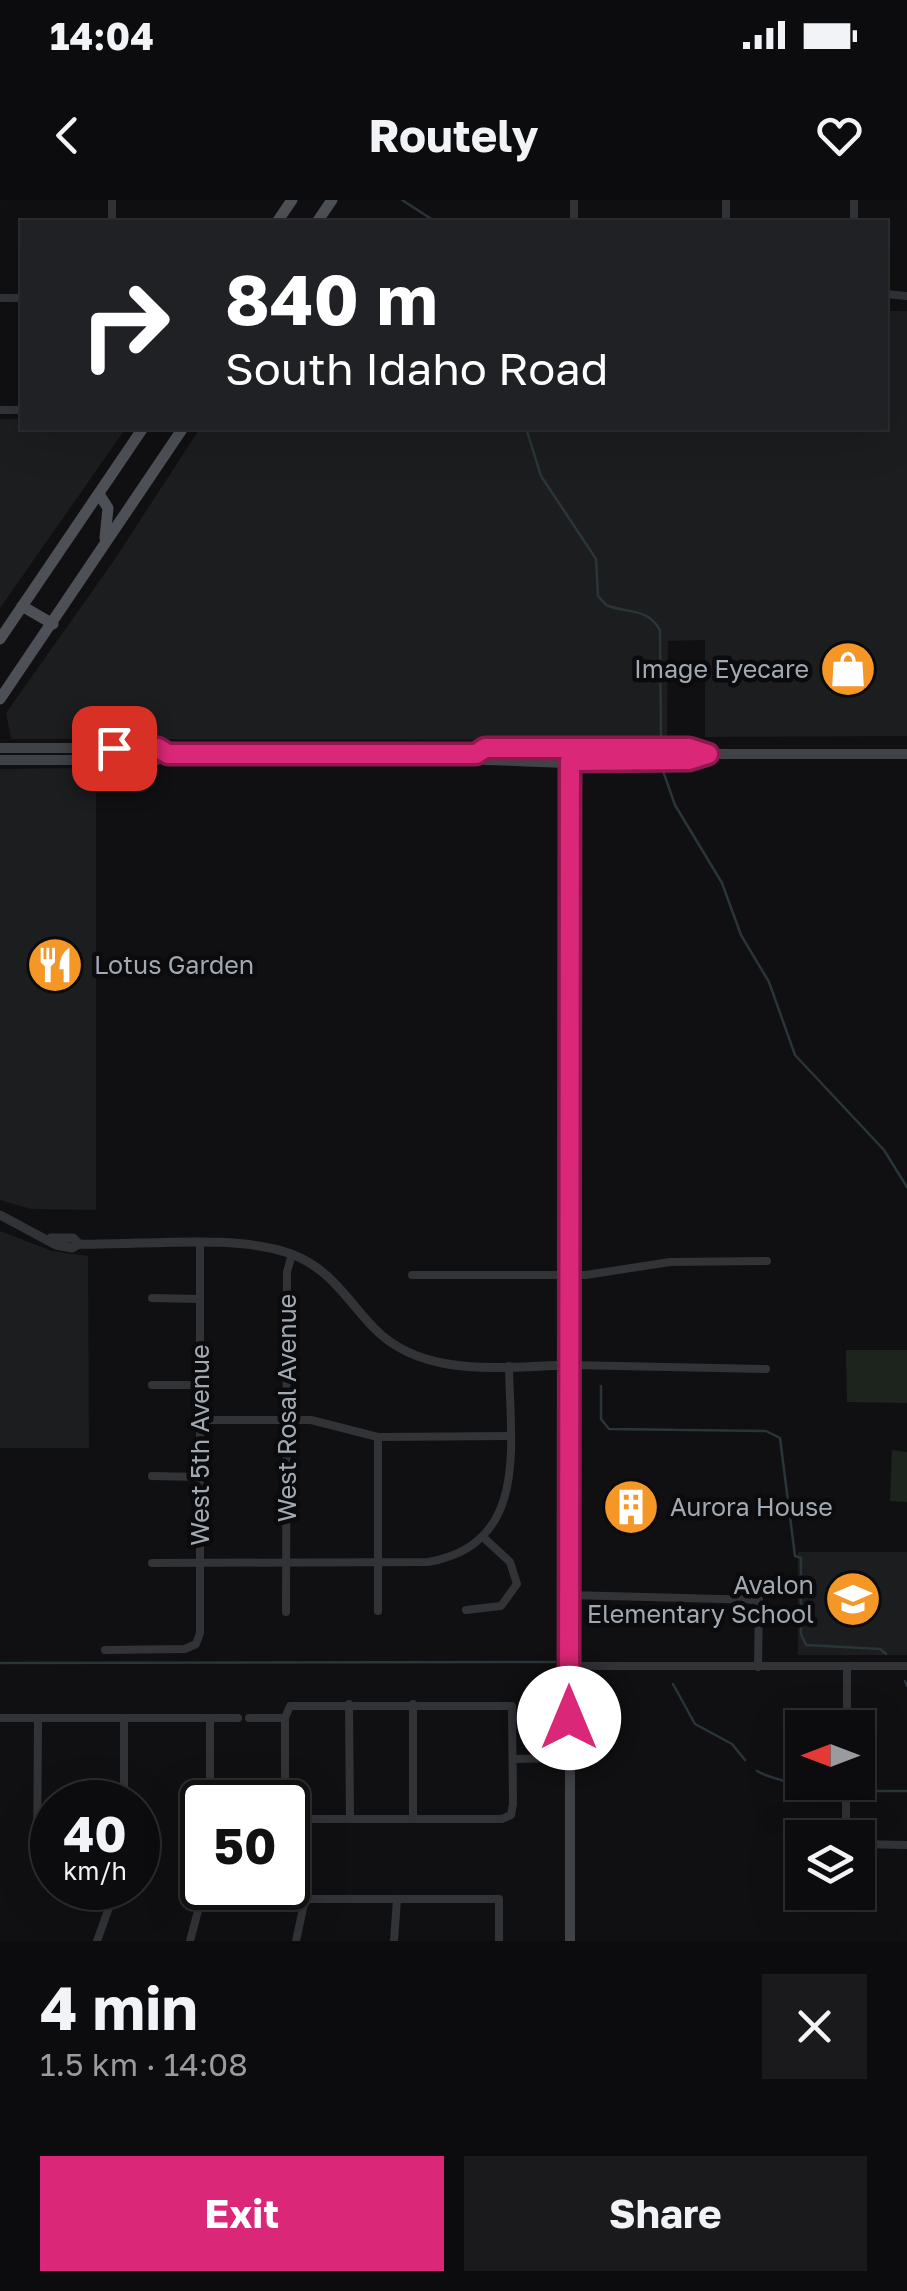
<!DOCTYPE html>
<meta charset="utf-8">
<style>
body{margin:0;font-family:"Golos Text",sans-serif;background:#1a1a1c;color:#f1f3f6;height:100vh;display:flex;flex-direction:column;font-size:38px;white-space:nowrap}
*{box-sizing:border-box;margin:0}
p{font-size:32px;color:#9a9b9e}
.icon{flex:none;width:55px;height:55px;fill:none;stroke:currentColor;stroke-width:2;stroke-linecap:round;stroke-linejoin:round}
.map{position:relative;height:1741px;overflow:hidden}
.side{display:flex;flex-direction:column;background:#0c0c0e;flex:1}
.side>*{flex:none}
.banner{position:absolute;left:20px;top:20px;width:868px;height:210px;border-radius:0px;box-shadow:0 10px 40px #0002,0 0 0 2px #2c2c2e;background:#202124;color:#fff;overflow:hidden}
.needle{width:65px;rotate:270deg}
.fabs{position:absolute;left:785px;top:1510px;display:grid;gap:20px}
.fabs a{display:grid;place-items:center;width:90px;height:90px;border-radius:0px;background:#0c0c0e;box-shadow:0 10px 40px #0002,0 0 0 2px #2c2c2e;font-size:50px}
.speed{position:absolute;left:30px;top:1580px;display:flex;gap:20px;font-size:50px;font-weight:700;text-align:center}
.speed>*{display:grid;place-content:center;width:130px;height:130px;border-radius:50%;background:#0c0c0e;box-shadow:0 10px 40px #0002,0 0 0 2px #2c2c2e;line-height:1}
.speed small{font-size:25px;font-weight:400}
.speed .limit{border:5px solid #111;border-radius:15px;background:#fff;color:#111}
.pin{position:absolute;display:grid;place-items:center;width:85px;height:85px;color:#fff;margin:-42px;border-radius:20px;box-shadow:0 5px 15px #0006}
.me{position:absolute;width:110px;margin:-55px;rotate:0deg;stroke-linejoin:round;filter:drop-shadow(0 0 8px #0008)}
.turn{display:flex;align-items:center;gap:35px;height:210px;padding:0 40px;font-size:45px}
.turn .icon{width:130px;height:130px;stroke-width:2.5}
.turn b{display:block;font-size:70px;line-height:85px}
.round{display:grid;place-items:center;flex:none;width:105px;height:105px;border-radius:0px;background:#1a1a1c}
.head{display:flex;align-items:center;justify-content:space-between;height:170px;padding:0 40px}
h1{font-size:60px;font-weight:700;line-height:75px}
.primary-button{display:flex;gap:20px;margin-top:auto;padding:20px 40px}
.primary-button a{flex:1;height:115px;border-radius:0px;background:#db2777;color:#fff;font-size:40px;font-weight:700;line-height:115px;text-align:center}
.primary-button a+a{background:#1a1a1c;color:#f1f3f6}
.status{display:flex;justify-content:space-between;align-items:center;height:70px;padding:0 50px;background:#0c0c0e;direction:ltr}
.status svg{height:28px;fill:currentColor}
header{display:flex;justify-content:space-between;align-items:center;height:130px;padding:0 40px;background:#0c0c0e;font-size:45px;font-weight:700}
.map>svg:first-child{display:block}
.built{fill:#1c1d1f}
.green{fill:#1d241d}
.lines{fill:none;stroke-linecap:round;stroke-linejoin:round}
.stream{stroke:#2a353a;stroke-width:2.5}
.minor{stroke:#313337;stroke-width:8}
.tertiary{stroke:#313337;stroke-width:9}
.secondary{stroke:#3f4247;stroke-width:10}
.primary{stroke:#4d5056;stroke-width:11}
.route-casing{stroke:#8e194d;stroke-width:25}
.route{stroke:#db2777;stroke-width:18}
.labels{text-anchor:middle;stroke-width:9;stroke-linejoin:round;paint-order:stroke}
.poi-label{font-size:25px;fill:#a1a9b3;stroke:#0b0b0d;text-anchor:end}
.street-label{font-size:25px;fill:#a1a9b3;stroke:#0b0b0d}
</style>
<div class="status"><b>14:04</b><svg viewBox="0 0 49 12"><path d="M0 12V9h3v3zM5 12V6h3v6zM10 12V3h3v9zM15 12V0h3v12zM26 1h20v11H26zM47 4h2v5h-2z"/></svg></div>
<header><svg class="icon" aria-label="back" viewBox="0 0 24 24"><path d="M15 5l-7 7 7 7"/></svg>Routely<svg class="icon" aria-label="heart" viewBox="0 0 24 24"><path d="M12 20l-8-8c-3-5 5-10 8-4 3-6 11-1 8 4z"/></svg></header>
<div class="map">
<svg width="907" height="1741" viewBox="0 0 907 1741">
<rect width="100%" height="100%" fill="#101012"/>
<!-- built -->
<g class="built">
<polygon points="885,111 907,111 907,536 705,537 705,440 668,441 667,540 11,539 6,513 115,359 200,228 885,228"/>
<polygon points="0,219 22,219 22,228 126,228 0,408"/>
<polygon points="90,568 96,585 96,1010 31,1009 0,1000 0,569"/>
<polygon points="0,1031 52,1051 88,1056 89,1248 0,1248"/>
<rect x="798" y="1352" width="109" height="103"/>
</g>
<!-- green -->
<g class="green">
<polygon points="846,1150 907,1150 907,1203 847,1202"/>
<polygon points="892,1250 907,1252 907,1302 890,1301"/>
</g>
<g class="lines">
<!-- stream -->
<g class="stream">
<polyline points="402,0 436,22"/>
<path d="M526 228 541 276 596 359 598 396 606 405C628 414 647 407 660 430L661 540"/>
<polyline points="662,568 675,605 722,683 741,735 769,782 795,855 884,950 907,987"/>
<polyline points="601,1186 601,1219 609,1229 766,1231 780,1238 795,1356 801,1358 801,1434 806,1445 880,1449 886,1454"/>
<polyline points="0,1463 555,1462"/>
<polyline points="905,1481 907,1486"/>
<polyline points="673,1484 695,1524 732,1544 745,1560"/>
<path d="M757 1571C774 1581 792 1579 806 1592H837"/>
<polyline points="856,1591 907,1591"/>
</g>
<!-- minor -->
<g class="minor">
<polyline points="112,0 112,22"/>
<polyline points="726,0 726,22"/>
<polyline points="854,0 854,22"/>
<polyline points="574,22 574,0"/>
<polyline points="885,94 907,96"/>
<polyline points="0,98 22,98"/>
<polyline points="0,210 22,210"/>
<polyline points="412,1075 586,1075 670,1062 767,1061"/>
<polyline points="152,1098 200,1099"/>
<polyline points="570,1165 766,1169"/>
<polyline points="152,1185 200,1185"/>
<polyline points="200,1220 311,1220 378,1237 510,1236"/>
<polyline points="152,1276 200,1277"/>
<path d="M152 1363 428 1362C530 1345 510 1243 509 1166"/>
<polyline points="569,1395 759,1400 758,1467"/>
<polyline points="466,1410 501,1406 517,1384 510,1362 483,1337"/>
<polyline points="378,1411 378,1237"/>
<polyline points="286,1412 287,1072 292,1054"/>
<polyline points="105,1450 185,1449 196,1444 200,1433 200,1045"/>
<polyline points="569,1466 907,1466"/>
<polyline points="349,1504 350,1619"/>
<polyline points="0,1518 238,1518"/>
<polyline points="124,1518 124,1602"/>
<polyline points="210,1518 210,1602"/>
<polyline points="249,1518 285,1518"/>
<polyline points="38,1519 37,1665 52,1668"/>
<polyline points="847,1528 847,1466"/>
<polyline points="514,1559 569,1558"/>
<polyline points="285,1602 285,1518 290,1506 512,1506 513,1604 511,1615 502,1619 297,1619 288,1614"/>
<polyline points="413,1619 413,1504"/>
<polyline points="846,1638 846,1582"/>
<polyline points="858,1644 907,1645"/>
<polyline points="97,1741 116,1688"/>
<polyline points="190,1741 204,1688"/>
<polyline points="296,1741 305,1699 499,1699 499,1741"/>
<polyline points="394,1741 397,1699"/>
</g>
<!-- tertiary -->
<g class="tertiary">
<path d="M0 1015 56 1045 72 1048 79 1044C139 1046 236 1033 291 1054 330 1068 347 1100 374 1128 424 1180 506 1166 570 1165"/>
<polyline points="51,1038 73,1038 79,1044"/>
</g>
<!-- secondary -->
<g class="secondary">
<path d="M0 548H158L168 554H476L485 560C539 561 662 571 708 554"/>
<polyline points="476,554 485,548 689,548 708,554 907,554"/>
<polyline points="0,560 157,560 168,554"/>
<polyline points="570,1741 570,561"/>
</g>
<!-- primary -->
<g class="primary">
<polyline points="277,22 292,0"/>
<polyline points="317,22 332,0"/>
<polyline points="99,294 108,308 105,338"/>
<polyline points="22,406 53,424"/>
<polyline points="0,439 143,228"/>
<polyline points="0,499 183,228"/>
</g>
</g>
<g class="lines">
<!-- route casing -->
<g class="route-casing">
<polyline id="route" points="114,548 158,548 168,554 476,554 485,548 689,548 708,554 689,560 570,561 569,1518"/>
</g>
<!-- route -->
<use href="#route" class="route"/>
</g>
<!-- icons -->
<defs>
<g id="shop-disc" transform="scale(2.875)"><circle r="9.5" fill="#f49727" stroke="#0b0b0d"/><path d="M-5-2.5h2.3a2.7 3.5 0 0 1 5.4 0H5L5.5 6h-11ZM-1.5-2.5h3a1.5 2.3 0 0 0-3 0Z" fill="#fff"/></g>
<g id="restaurant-disc" transform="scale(2.875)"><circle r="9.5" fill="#f49727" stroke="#0b0b0d"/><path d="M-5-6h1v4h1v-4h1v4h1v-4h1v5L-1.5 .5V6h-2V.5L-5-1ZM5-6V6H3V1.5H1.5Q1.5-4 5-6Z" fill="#fff"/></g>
<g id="building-disc" transform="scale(2.875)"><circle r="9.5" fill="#f49727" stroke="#0b0b0d"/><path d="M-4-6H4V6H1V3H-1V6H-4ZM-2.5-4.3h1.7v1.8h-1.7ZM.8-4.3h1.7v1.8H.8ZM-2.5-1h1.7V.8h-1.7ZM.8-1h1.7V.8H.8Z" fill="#fff"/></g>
<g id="school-disc" transform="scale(2.875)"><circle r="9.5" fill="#f49727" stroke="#0b0b0d"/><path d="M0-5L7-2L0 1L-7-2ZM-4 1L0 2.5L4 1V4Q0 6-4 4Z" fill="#fff"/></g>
</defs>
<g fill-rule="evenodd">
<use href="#shop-disc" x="848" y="469"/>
<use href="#restaurant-disc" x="55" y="765"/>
<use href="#building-disc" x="631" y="1307"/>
<use href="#school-disc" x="853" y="1399"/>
</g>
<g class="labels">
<!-- poi labels -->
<g class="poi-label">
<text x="809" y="478">Image Eyecare</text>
<text x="94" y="774" text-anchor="start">Lotus Garden</text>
<text x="670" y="1316" text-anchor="start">Aurora House</text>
<text x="814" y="1394">Avalon<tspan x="814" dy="29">Elementary School</tspan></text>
</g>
<!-- street labels -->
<g class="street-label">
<text transform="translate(287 1208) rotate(-90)" y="9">West Rosal Avenue</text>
<text transform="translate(200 1245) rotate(-90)" y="9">West 5th Avenue</text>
</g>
</g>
</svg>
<div class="fabs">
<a><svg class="needle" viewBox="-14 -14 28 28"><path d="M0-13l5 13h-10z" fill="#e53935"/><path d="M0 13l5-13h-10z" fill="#9a9b9e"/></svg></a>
<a><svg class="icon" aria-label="layers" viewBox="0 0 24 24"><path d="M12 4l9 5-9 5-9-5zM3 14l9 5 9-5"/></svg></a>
</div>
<div class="speed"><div>40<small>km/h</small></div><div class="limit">50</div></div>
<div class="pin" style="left:114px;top:548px;background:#d93025"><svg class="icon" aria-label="arrive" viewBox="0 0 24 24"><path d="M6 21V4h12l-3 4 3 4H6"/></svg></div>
<svg class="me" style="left:569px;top:1518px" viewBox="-20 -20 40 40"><circle r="19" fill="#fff"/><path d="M0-13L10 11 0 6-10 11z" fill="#db2777"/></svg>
<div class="banner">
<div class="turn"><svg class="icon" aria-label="right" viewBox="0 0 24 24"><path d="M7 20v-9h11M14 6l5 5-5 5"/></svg><div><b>840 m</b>South Idaho Road</div></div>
</div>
</div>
<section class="side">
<div class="head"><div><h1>4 min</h1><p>1.5 km · 14:08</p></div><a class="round"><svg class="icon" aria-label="close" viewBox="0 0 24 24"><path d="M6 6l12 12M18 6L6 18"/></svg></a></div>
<div class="primary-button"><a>Exit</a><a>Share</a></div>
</section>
